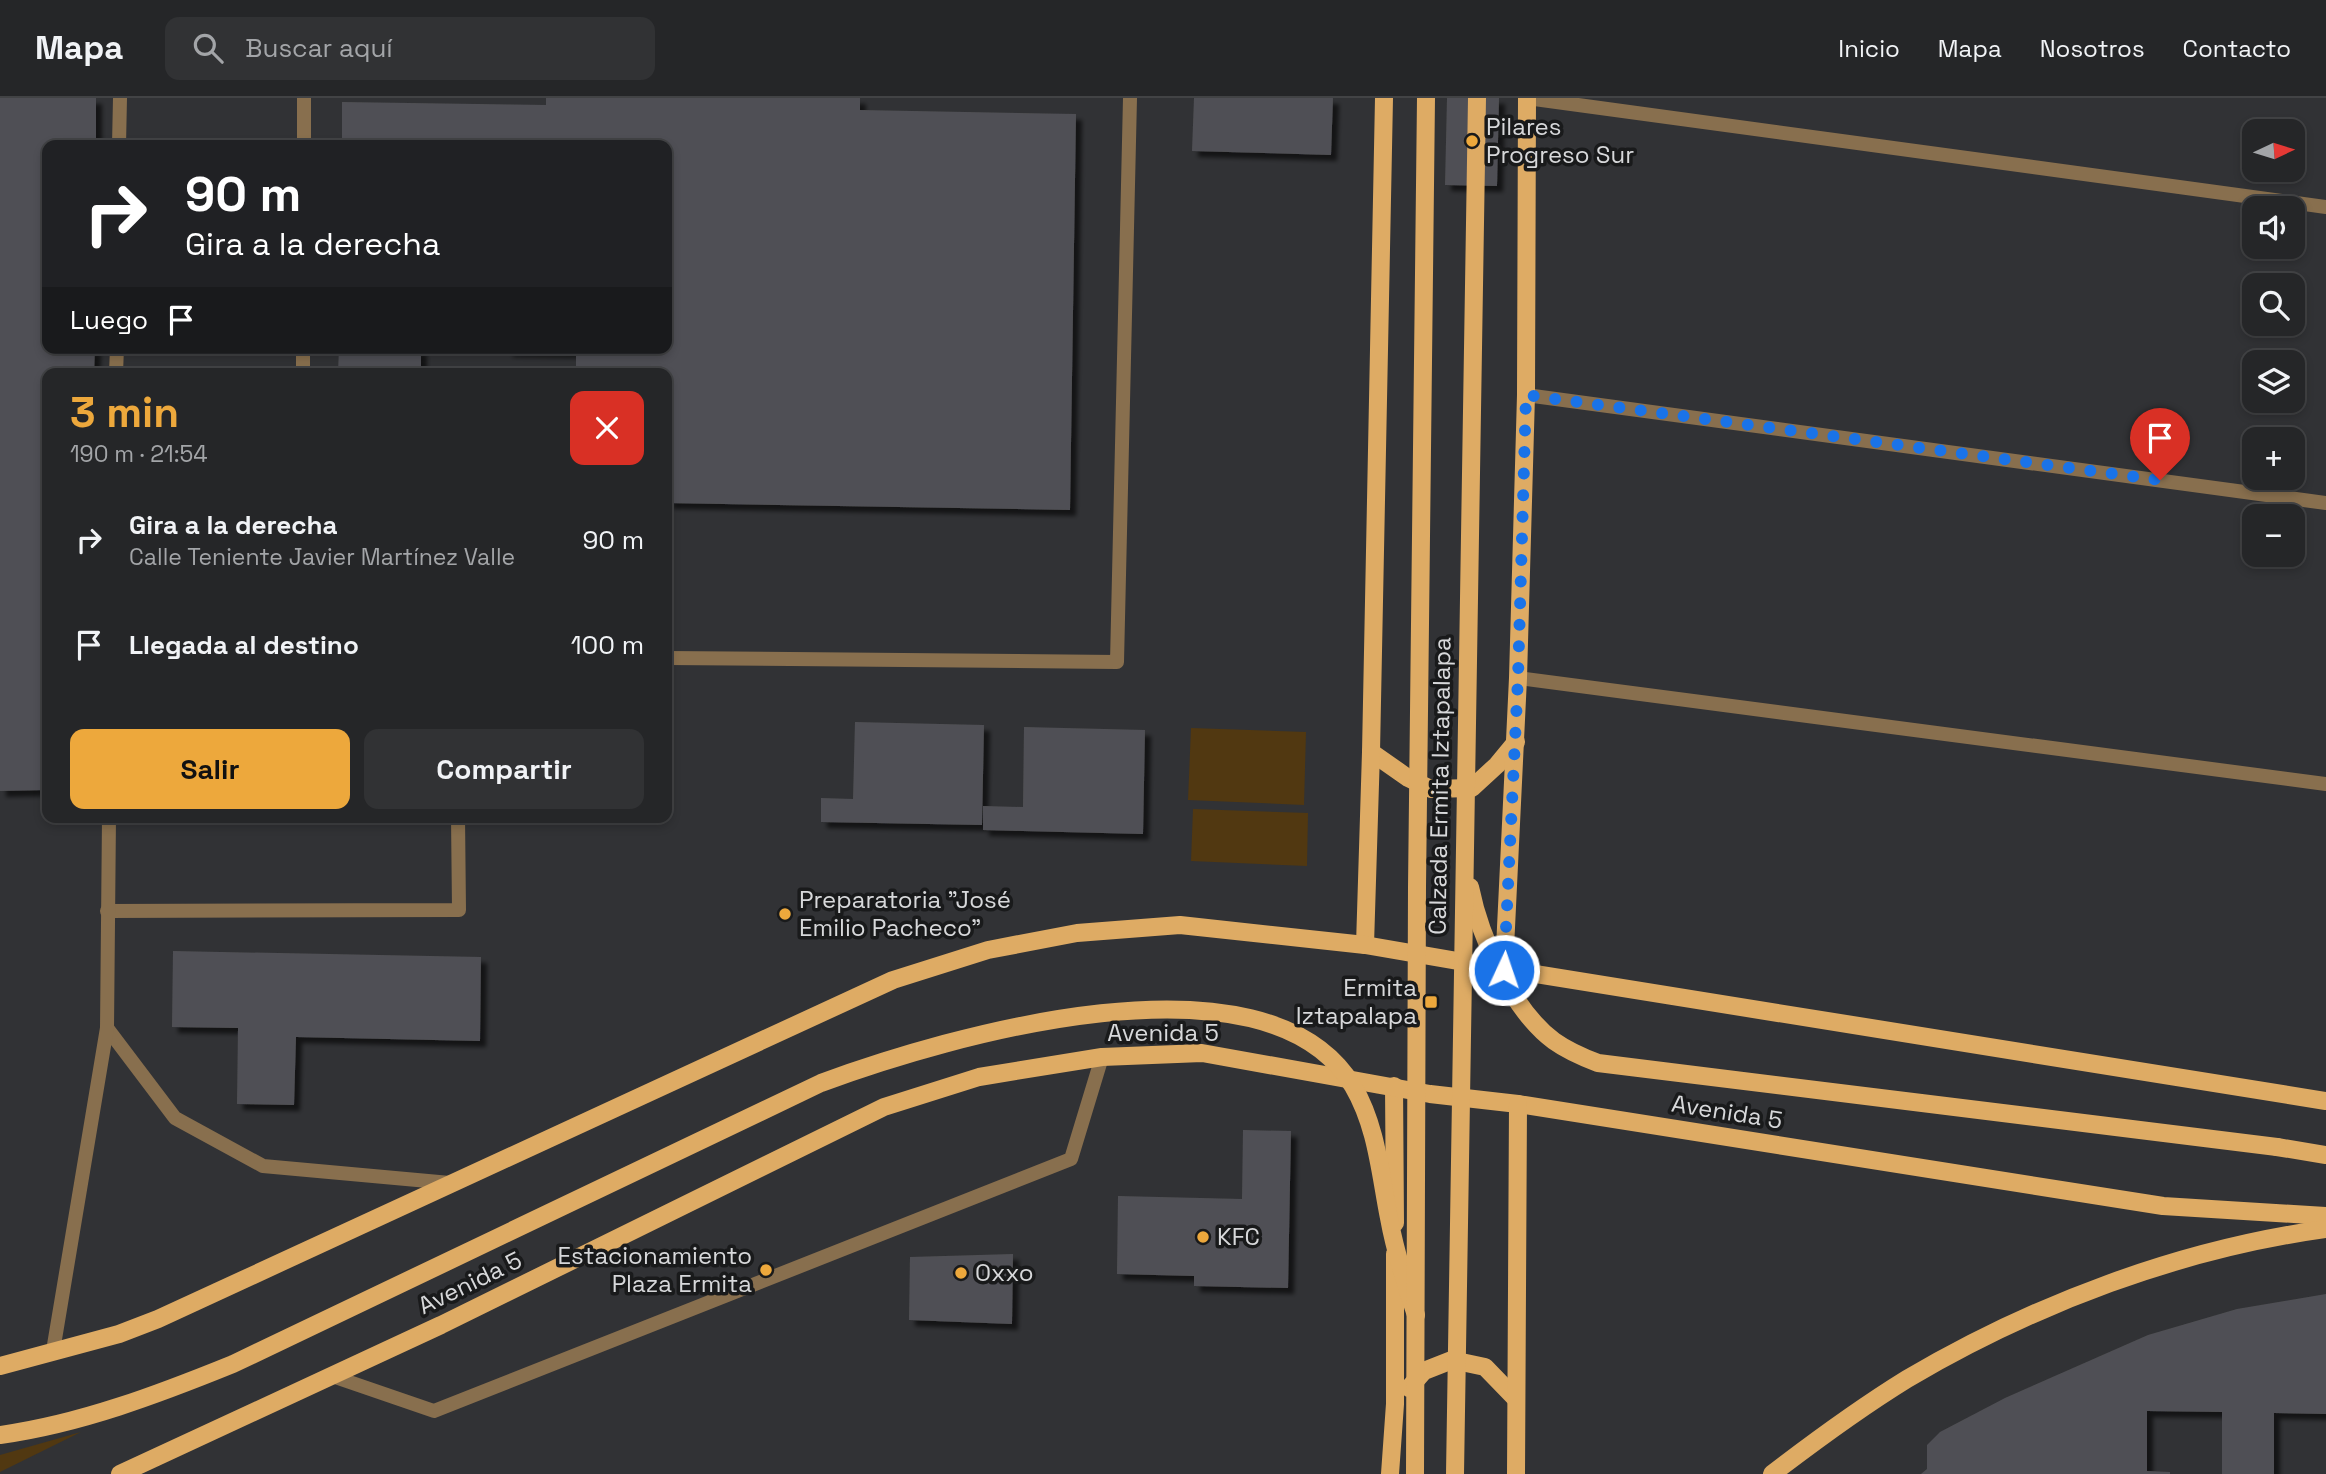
<!DOCTYPE html>
<html lang="es">
<meta charset="utf-8">
<style>
body{margin:0;font-family:"Space Grotesk",sans-serif;background:#313234;color:#f1f3f6;height:100vh;display:flex;flex-direction:column;font-size:26px;white-space:nowrap}
*{box-sizing:border-box;margin:0}
p{font-size:23px;color:#a3a5a8}
.icon{flex:none;width:38px;height:38px;fill:none;stroke:currentColor;stroke-width:2;stroke-linecap:round;stroke-linejoin:round}
.map{position:relative;flex:1;overflow:hidden}
.sheet{position:absolute;left:42px;top:270px;width:630px;height:455px;display:flex;flex-direction:column;background:#252628;border-radius:14px;box-shadow:0 4px 10px #0003,0 0 0 2px #424345}
.sheet>*{flex:none}
.top-card{position:absolute;left:42px;top:42px;width:630px;height:214px;border-radius:14px;box-shadow:0 4px 10px #0003,0 0 0 2px #424345;background:#202124;color:#fff;overflow:hidden}
.needle{width:46px;rotate:86deg}
.buttons{position:absolute;left:2242px;top:21px;display:grid;gap:14px}
.buttons a{display:grid;place-items:center;width:63px;height:63px;border-radius:14px;background:#252628;box-shadow:0 4px 10px #0003,0 0 0 2px #424345;font-size:35px}
.pin{position:absolute;display:grid;place-items:center;width:60px;height:60px;color:#fff;margin:-72px -30px;border-radius:50% 50% 50% 0;rotate:-45deg;box-shadow:0 0 7px #0007}
.pin .icon{rotate:45deg}
.me{position:absolute;width:77px;margin:-38px;rotate:3deg;stroke-linejoin:round;filter:drop-shadow(0 0 5px #0008)}
.turn{display:flex;align-items:center;gap:24px;height:147px;padding:0 28px;font-size:32px}
.turn .icon{width:91px;height:91px;stroke-width:2.5}
.turn b{display:block;font-size:49px;line-height:60px}
.then{display:flex;align-items:center;height:66px;padding:0 28px;background:#0003;gap:14px;font-size:26px}
.round{display:grid;place-items:center;flex:none;width:74px;height:74px;border-radius:14px;background:#313234}
.summary{display:flex;align-items:center;justify-content:space-between;height:119px;padding:0 28px}
h1{font-size:42px;font-weight:700;line-height:52px;color:#eda83c}
.primary-button{display:flex;gap:14px;margin-top:auto;padding:14px 28px}
.primary-button a{flex:1;height:80px;border-radius:14px;background:#eda83c;color:#111;font-size:28px;font-weight:700;line-height:80px;text-align:center}
.primary-button a+a{background:#313234;color:#f1f3f6}
ul{padding:0;list-style:none}
li{display:flex;align-items:center;gap:21px;height:105px;padding:0 28px}
li div{flex:1}
li b{display:block;font-size:26px}
li em{font-style:normal}
header{display:flex;align-items:center;gap:42px;box-sizing:border-box;height:98px;padding:0 35px;background:#252628;border-bottom:2px solid #424345}
header strong{font-size:33px}
nav{display:flex;gap:38px;margin-inline-start:auto;font-size:24px}
.search{width:490px;height:63px;background:#313234;display:flex;align-items:center;gap:18px;box-sizing:border-box;padding:0 24px;border-radius:14px;color:#a3a5a8;font-size:26px}
.map>svg:first-child{display:block}
.green{fill:#513811}
.building{fill:#505054;filter:url(#shadow)}
.lines{fill:none;stroke-linecap:round;stroke-linejoin:round}
.lane{stroke:#886f4e;stroke-width:14}
.street{stroke:#886f4e;stroke-width:14}
.primary{stroke:#deab64;stroke-width:18}
.primary-bridge{stroke:#deab64;stroke-width:18}
.route{stroke:#1a73e8;stroke-width:12;stroke-dasharray:0 21.6}
.poi-dot{fill:#eda83c;stroke:#191a1b;stroke-width:2.5}
.labels{text-anchor:middle;stroke-width:7;stroke-linejoin:round;paint-order:stroke}
.poi-label{font-size:24px;fill:#d7d8da;stroke:#191a1b;text-anchor:start}
.street-label{font-size:24px;fill:#d7d8da;stroke:#191a1b}
</style>
<header>
<strong>Mapa</strong>
<div class="search"><svg class="icon" aria-label="search" viewBox="0 0 24 24"><circle cx="10" cy="10" r="6"/><path d="M15 15l6 6"/></svg>Buscar aquí</div>
<nav><a>Inicio</a><a>Mapa</a><a>Nosotros</a><a>Contacto</a></nav>
</header>
<div class="map">
<svg width="2326" height="1376" viewBox="0 0 2326 1376">
<defs>
<filter id="shadow"><feDropShadow dx="6" dy="6" stdDeviation="2" flood-color="#0009"/></filter>
</defs>
<rect width="100%" height="100%" fill="#313235"/>
<!-- green -->
<g class="green">
<polygon points="1191,630 1306,634 1304,707 1188,702"/>
<polygon points="1193,711 1308,715 1307,768 1191,763"/>
<polygon points="81,1334 0,1374 0,1357"/>
</g>
<!-- building -->
<g class="building">
<polygon points="0,0 96,0 96,47 47,47 47,250 95,250 94,275 47,275 47,692 0,693"/>
<polygon points="546,0 860,0 860,12 1076,16 1070,412 667,405 667,275 576,275 576,254 507,253 507,250 667,250 667,47 342,47 342,4 546,7"/>
<polygon points="1194,0 1333,0 1331,57 1192,53"/>
<polygon points="1447,0 1499,0 1497,88 1445,87"/>
<polygon points="339,250 421,250 421,275 338,275"/>
<polygon points="855,624 984,627 982,727 821,724 821,700 853,701"/>
<polygon points="1024,629 1145,632 1143,736 983,732 983,708 1023,709"/>
<polygon points="173,853 481,859 480,943 296,939 294,1007 237,1006 238,930 172,929"/>
<polygon points="1243,1032 1291,1033 1288,1190 1194,1188 1194,1178 1117,1176 1118,1098 1242,1101"/>
<polygon points="1013,1156 1012,1226 909,1222 910,1159"/>
<polygon points="2326,1196 2326,1316 2274,1315 2274,1376 2222,1376 2222,1314 2147,1313 2147,1373 2170,1374 2170,1376 1921,1376 1927,1371 1927,1347 1940,1334 2005,1300 2148,1237 2237,1211"/>
</g>
<g class="lines">
<!-- lane -->
<g class="lane">
<polyline points="119,47 120,0"/>
<polyline points="304,47 304,0"/>
<polyline points="116,275 117,250"/>
<polyline points="303,275 303,250"/>
<polyline points="667,560 1117,564 1130,0"/>
<polyline points="107,813 459,812 458,719"/>
<polyline points="107,930 175,1020 263,1068 450,1085"/>
<polyline points="53,1253 107,930 109,719"/>
<polyline points="332,1278 434,1313 1071,1061 1102,959"/>
</g>
<!-- street -->
<g class="street">
<polyline points="1527,0 2326,109"/>
<polyline points="1526,297 2326,405"/>
<polyline points="1518,580 2326,686"/>
</g>
<!-- primary -->
<g class="primary">
<polyline points="1371,654 1408,680 1431,691 1472,690 1497,667 1516,644"/>
<polyline points="1365,847 1371,654 1384,0"/>
<polyline points="1504,871 1518,580 1526,297 1527,0"/>
<polyline points="1394,988 1395,1125"/>
<polyline points="2277,1049 2326,1057"/>
<polyline points="0,1268 119,1236 158,1221 893,882 988,852 1077,835 1180,827 1365,847 1504,871 2326,1003"/>
<polyline points="1409,1290 1424,1273 1452,1262 1485,1269 1516,1301"/>
<polyline points="120,1376 441,1227 884,1009 979,979 1102,959 1202,955 1430,996 1518,1006 2163,1108 2326,1118"/>
<polyline points="1390,1376 1395,1306 1395,1156"/>
<polyline points="1516,1376 1518,1006"/>
<path d="M1772 1376C1815 1343 1860 1310 1907 1281 2034 1206 2180 1151 2326 1131"/>
</g>
<!-- primary-bridge -->
<g class="primary-bridge">
<path d="M1470 789C1480 839 1512 912 1554 943 1568 953 1582 959 1598 965L2277 1049"/>
<path d="M0 1337C80 1326 159 1296 233 1266L821 985C946 939 1266 844 1353 988 1377 1029 1380 1075 1389 1120 1395 1153 1405 1185 1416 1217"/>
<polyline points="1415,1376 1417,789 1426,0"/>
<polyline points="1455,1376 1477,0"/>
</g>
</g>
<g class="lines">
<!-- route -->
<polyline class="route" points="1504,872 1518,580 1526,297 2160,382"/>
</g>
<!-- markers -->
<g class="poi-dot">
<circle cx="1472" cy="43" r="7"/>
<circle cx="785" cy="816" r="7"/>
<rect x="1424" y="897" width="14" height="14" rx="3.5"/>
<circle cx="1203" cy="1139" r="7"/>
<circle cx="766" cy="1172" r="7"/>
<circle cx="961" cy="1175" r="7"/>
</g>
<g class="labels">
<!-- poi labels -->
<g class="poi-label">
<text x="1486" y="37">Pilares<tspan x="1486" dy="28">Progreso Sur</tspan></text>
<text x="799" y="810">Preparatoria "José<tspan x="799" dy="28">Emilio Pacheco"</tspan></text>
<text x="1417" y="898" text-anchor="end">Ermita<tspan x="1417" dy="28">Iztapalapa</tspan></text>
<text x="1217" y="1147">KFC</text>
<text x="752" y="1166" text-anchor="end">Estacionamiento<tspan x="752" dy="28">Plaza Ermita</tspan></text>
<text x="975" y="1183">Oxxo</text>
</g>
<!-- street labels -->
<g class="street-label">
<text transform="translate(1440 688) rotate(-89)" y="8">Calzada Ermita Iztapalapa</text>
<text x="1163" y="943">Avenida 5</text>
<text transform="translate(1727 1014) rotate(9)" y="8">Avenida 5</text>
<text transform="translate(470 1185) rotate(-26)" y="8">Avenida 5</text>
</g>
</g>
</svg>
<div class="buttons">
<a><svg class="needle" viewBox="-14 -14 28 28"><path d="M0-13l5 13h-10z" fill="#e53935"/><path d="M0 13l5-13h-10z" fill="#a3a5a8"/></svg></a>
<a><svg class="icon" aria-label="sound" viewBox="0 0 24 24"><path d="M4 9h4l5-4v14l-5-4H4zM17 9q2 3 0 6"/></svg></a>
<a><svg class="icon" aria-label="search" viewBox="0 0 24 24"><circle cx="10" cy="10" r="6"/><path d="M15 15l6 6"/></svg></a>
<a><svg class="icon" aria-label="layers" viewBox="0 0 24 24"><path d="M12 4l9 5-9 5-9-5zM3 14l9 5 9-5"/></svg></a>
<a>+</a>
<a>−</a>
</div>
<div class="pin" style="left:2160px;top:382px;background:#d93025"><svg class="icon" aria-label="arrive" viewBox="0 0 24 24"><path d="M6 21V4h12l-3 4 3 4H6"/></svg></div>
<svg class="me" style="left:1504px;top:872px" viewBox="-20 -20 40 40"><circle r="17" fill="#1a73e8" stroke="#fff" stroke-width="3"/><path d="M0-11L8 9 0 5-8 9z" fill="#fff"/></svg>
<div class="top-card">
<div class="turn"><svg class="icon" aria-label="right" viewBox="0 0 24 24"><path d="M7 20v-9h11M14 6l5 5-5 5"/></svg><div><b>90 m</b>Gira a la derecha</div></div>
<div class="then">Luego<svg class="icon" aria-label="arrive" viewBox="0 0 24 24"><path d="M6 21V4h12l-3 4 3 4H6"/></svg></div>
</div>
<section class="sheet">
<div class="summary"><div><h1>3 min</h1><p>190 m · 21:54</p></div><a class="round" style="background:#d93025;color:#fff"><svg class="icon" aria-label="close" viewBox="0 0 24 24"><path d="M6 6l12 12M18 6L6 18"/></svg></a></div>
<ul>
<li><svg class="icon" aria-label="right" viewBox="0 0 24 24"><path d="M7 20v-9h11M14 6l5 5-5 5"/></svg><div><b>Gira a la derecha</b><p>Calle Teniente Javier Martínez Valle</p></div><em>90 m</em></li>
<li><svg class="icon" aria-label="arrive" viewBox="0 0 24 24"><path d="M6 21V4h12l-3 4 3 4H6"/></svg><div><b>Llegada al destino</b></div><em>100 m</em></li>
</ul>
<div class="primary-button"><a>Salir</a><a>Compartir</a></div>
</section>
</div>
